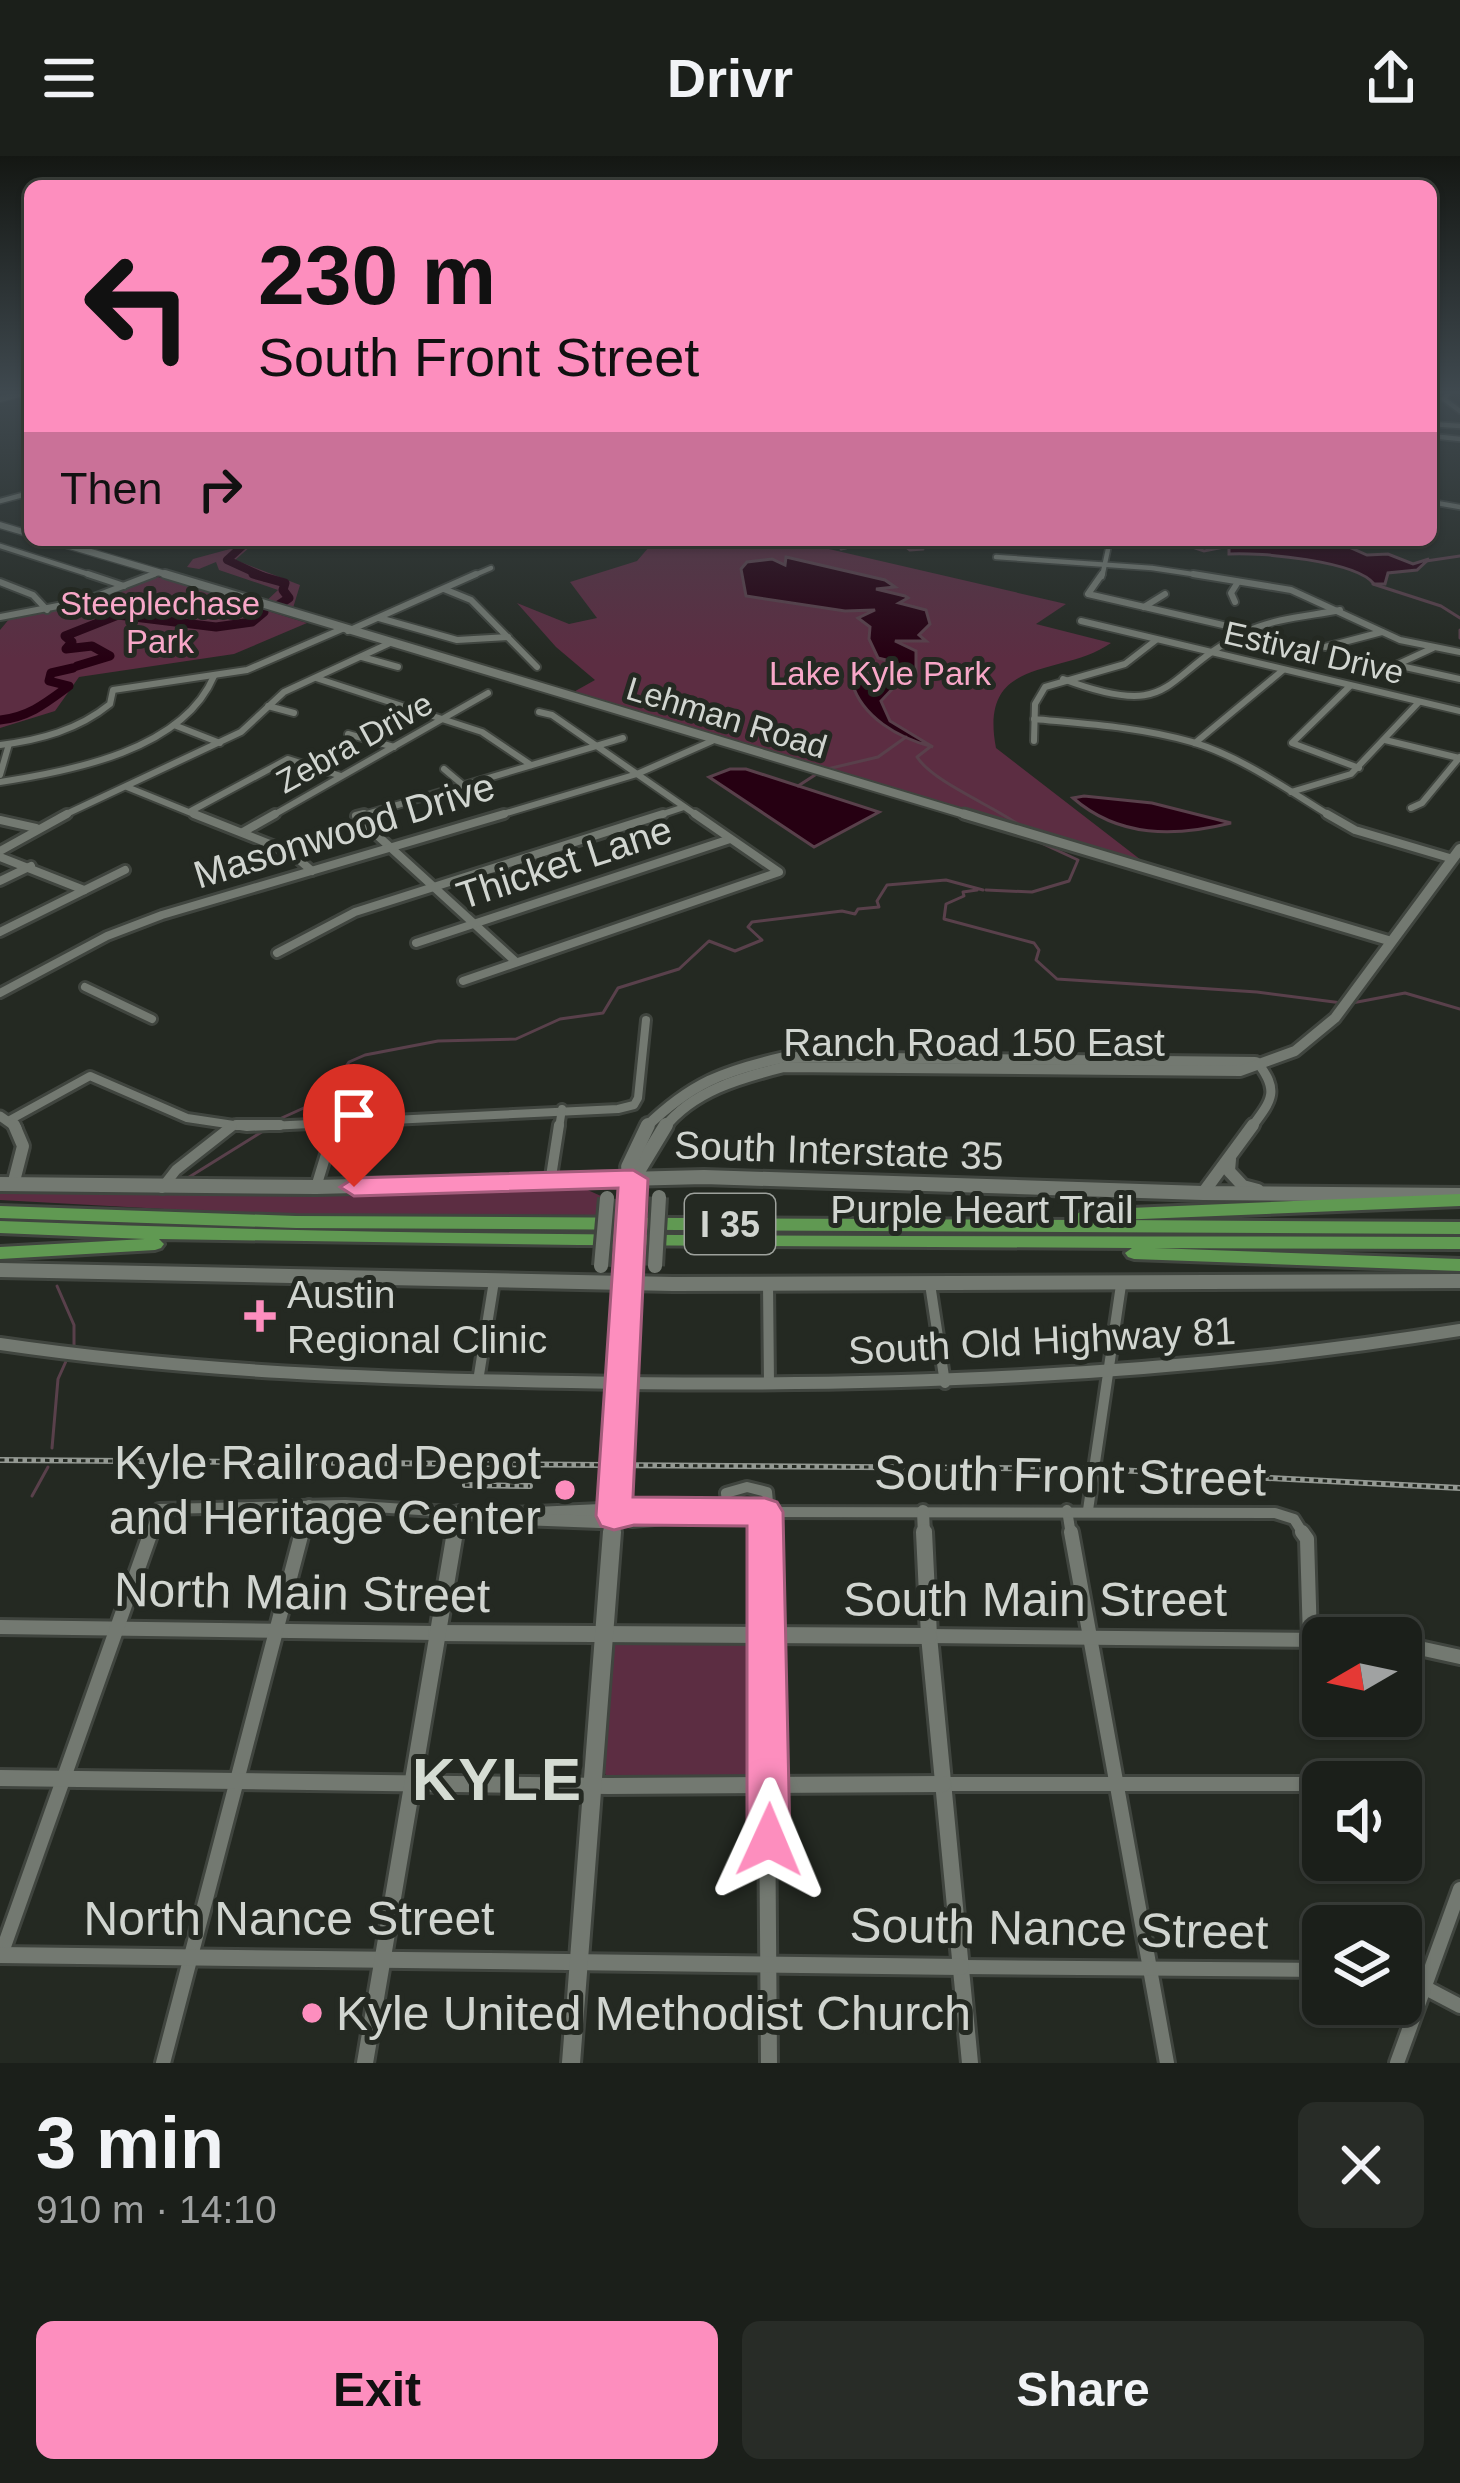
<!DOCTYPE html>
<meta charset="utf-8">
<style>
body{margin:0;font-family:Helvetica,sans-serif;background:#282c27;color:#f1f3f6;height:100vh;display:flex;flex-direction:column;font-size:45px;white-space:nowrap}
*{box-sizing:border-box;margin:0}
p{font-size:39px;color:#a0a2a2}
.icon{flex:none;width:66px;height:66px;fill:none;stroke:currentColor;stroke-width:2;stroke-linecap:round;stroke-linejoin:round}
.map{position:relative;height:1907px;overflow:hidden}
.side{display:flex;flex-direction:column;background:#1b1f1a;flex:1}
.side>*{flex:none}
.top-card{position:absolute;left:24px;top:24px;width:1413px;height:366px;border-radius:18px;box-shadow:0 3px 9px #0004,0 0 0 3px #393d39;background:#fd8ebe;color:#111;overflow:hidden}
.needle{width:78px;rotate:261deg}
.buttons{position:absolute;left:1302px;top:1461px;display:grid;gap:24px}
.buttons a{display:grid;place-items:center;width:120px;height:120px;border-radius:18px;background:#1b1f1a;box-shadow:0 3px 9px #0004,0 0 0 3px #393d39;font-size:60px}
.pin{position:absolute;display:grid;place-items:center;width:102px;height:102px;color:#fff;margin:-123px -51px;border-radius:50% 50% 50% 0;rotate:-45deg;box-shadow:0 0 12px #0007}
.pin .icon{rotate:45deg}
.me{position:absolute;width:132px;margin:-66px;rotate:1deg;stroke-linejoin:round;filter:drop-shadow(0 0 9px #0008)}
.turn{display:flex;align-items:center;gap:42px;height:252px;padding:0 36px;font-size:54px}
.turn .icon{width:156px;height:156px;stroke-width:2.5}
.turn b{display:block;font-size:84px;line-height:102px}
.then{display:flex;align-items:center;height:114px;padding:0 36px;background:#0003;gap:24px;font-size:45px}
.round{display:grid;place-items:center;flex:none;width:126px;height:126px;border-radius:18px;background:#282c27}
.summary{display:flex;align-items:center;justify-content:space-between;height:204px;padding:0 36px}
h1{font-size:72px;font-weight:700;line-height:90px}
.button{display:flex;gap:24px;margin-top:auto;padding:24px 36px}
.button a{flex:1;height:138px;border-radius:18px;background:#fd8ebe;color:#111;font-size:48px;font-weight:700;line-height:138px;text-align:center}
.button a+a{background:#282c27;color:#f1f3f6}
header{display:flex;justify-content:space-between;align-items:center;height:156px;padding:0 36px;background:#1b1f1a;font-size:54px;font-weight:700}
.map>svg:first-child{display:block}
.green{fill:#5c2d42}
.water{fill:#260012;stroke:#59404b;stroke-width:3}
.lines{fill:none;stroke-linecap:round;stroke-linejoin:round}
.stream{stroke:#59404b;stroke-width:3}
.river-far1{stroke:#260012;stroke-width:8}
.river{stroke:#260012;stroke-width:9}
.minor-far4-casing{stroke:#40453f;stroke-width:8}
.minor-far3-casing{stroke:#40453f;stroke-width:10}
.minor-far2-casing{stroke:#40453f;stroke-width:14}
.minor-far1-casing{stroke:#40453f;stroke-width:16}
.minor-casing{stroke:#40453f;stroke-width:20}
.tertiary-far4-casing{stroke:#40453f;stroke-width:9}
.tertiary-far3-casing{stroke:#40453f;stroke-width:12}
.tertiary-far2-casing{stroke:#40453f;stroke-width:15}
.tertiary-far1-casing{stroke:#40453f;stroke-width:18}
.tertiary-casing{stroke:#40453f;stroke-width:22}
.secondary-far2-casing{stroke:#40453f;stroke-width:16}
.secondary-far1-casing{stroke:#40453f;stroke-width:20}
.secondary-casing{stroke:#40453f;stroke-width:24}
.motorway-casing{stroke:#40453f;stroke-width:6}
.minor-far4{stroke:#737971;stroke-width:4.5}
.minor-far3{stroke:#737971;stroke-width:6}
.minor-far2{stroke:#737971;stroke-width:8}
.minor-far1{stroke:#737971;stroke-width:10}
.minor{stroke:#737971;stroke-width:14}
.tertiary-far4{stroke:#737971;stroke-width:6}
.tertiary-far3{stroke:#737971;stroke-width:8}
.tertiary-far2{stroke:#737971;stroke-width:9}
.tertiary-far1{stroke:#737971;stroke-width:12}
.tertiary{stroke:#737971;stroke-width:16}
.secondary-far2{stroke:#737971;stroke-width:10}
.secondary-far1{stroke:#737971;stroke-width:14}
.secondary{stroke:#737971;stroke-width:18}
.motorway{fill:#609952;fill-rule:evenodd}
.rail-casing{stroke:#949993;stroke-width:6}
.rail{stroke:#242922;stroke-width:3;stroke-dasharray:4.5;stroke-linecap:butt}
.secondary-bridge-casing{stroke:#40453f;stroke-width:20;stroke-linecap:butt}
.secondary-bridge{stroke:#737971;stroke-width:14}
.route{fill:#fd8ebe;stroke:#a45c7c;stroke-width:3}
.poi-dot{fill:#fd8ebe;stroke:#242922;stroke-width:4.5}
.labels{text-anchor:middle;stroke-width:10;stroke-linejoin:round;paint-order:stroke}
.far-park-label{font-size:33px;fill:#f8a7c8;stroke:#242922}
.far-street-label{font-size:33px;fill:#d1d5d0;stroke:#242922}
.shield{fill:#242922;stroke:#9da19c;stroke-width:3}
.shield-label{font-size:36px;font-weight:bold;fill:#d1d5d0}
.street-label{font-size:39px;fill:#d1d5d0;stroke:#242922}
.poi-label{font-size:39px;fill:#d1d5d0;stroke:#242922;text-anchor:start}
.near-poi-label{font-size:48px;fill:#d1d5d0;stroke:#242922;text-anchor:end}
.near-street-label{font-size:48px;fill:#d1d5d0;stroke:#242922}
.near-district-label{font-size:60px;font-weight:bold;letter-spacing:3px;fill:#d5dcd3;stroke:#242922}
</style>
<header><svg class="icon" aria-label="menu" viewBox="0 0 24 24"><path d="M4 6h16M4 12h16M4 18h16"/></svg>Drivr<svg class="icon" aria-label="share" viewBox="0 0 24 24"><path d="M12 15V3M7 8l5-5 5 5M5 13v7h14v-7"/></svg></header>
<div class="map">
<svg width="1460" height="1907" viewBox="0 0 1460 1907">
<rect width="100%" height="100%" fill="#242922"/>
<!-- green -->
<g class="green">
<polygon points="238,384 258,384 235,404 300,429 293,452 262,449 278,434 219,414 216,406 199,413 187,411 193,403 241,390"/>
<path d="M655 384H790L1066 448 1036 468 1111 487C1061 522 978 498 996 592L1141 704 570 538 595 524 556 491 517 447 569 468 597 462 570 426 637 405Z"/>
<polygon points="158,421 307,467 234,498 79,521 55,555 0,572 0,474 10,462 71,452"/>
<polygon points="581,1031 601,1040 599,1059 255,1058 0,1044 0,1034 441,1036"/>
<polygon points="623,1485 759,1486 764,1620 758,1625 607,1621 601,1611 610,1490"/>
</g>
<!-- water -->
<g class="water">
<path d="M1201 384H1333L1367 399 1388 398 1413 408 1429 403 1417 414 1388 417 1385 428H1374C1357 405 1260 396 1229 398V390L1204 395 1192 391Z"/>
<path d="M786 401 885 424 895 431 876 433 905 440 908 442 899 447 926 454 930 468 919 479 926 485H895L916 495V517L887 522 897 528 881 545 890 565 933 591C898 582 862 561 852 527L873 519 875 512 898 507 878 502 869 483 870 471 858 462 875 454 845 455 746 440 741 413 747 406 772 403 785 409Z"/>
<polygon points="730,613 746,613 879,656 814,691 709,621"/>
<path d="M1084 640 1152 647 1231 667C1175 681 1119 682 1073 642Z"/>
</g>
<g class="lines">
<!-- stream -->
<g class="stream">
<polyline points="898,384 910,394 923,393 919,386 924,384"/>
<polyline points="841,393 846,392 842,391 845,384"/>
<polyline points="1426,405 1460,400"/>
<polyline points="1373,428 1441,450 1460,462"/>
<polyline points="1460,474 1460,482"/>
<path d="M930 591 917 601C935 628 997 651 1025 673"/>
<polyline points="823,614 878,601 906,581"/>
<polyline points="798,630 815,619"/>
<polyline points="977,734 963,736 964,740 946,748 944,763 1034,787 1039,794 1036,804 1057,823 1257,836 1342,847"/>
<polyline points="986,734 1032,736 1069,725 1078,704 1039,686"/>
<polyline points="1352,847 1405,837 1460,853"/>
<polyline points="275,965 306,951 336,926 349,906 365,899 438,885 516,883 560,863 603,857 618,832 679,813 709,785 735,795 762,784 748,771 752,766 842,755 855,758 858,753 879,751 877,745 887,729 946,724 983,734"/>
<polyline points="186,1023 268,972"/>
<polyline points="57,1130 74,1169 74,1190"/>
<polyline points="52,1292 58,1223 67,1203"/>
<polyline points="32,1340 48,1311"/>
</g>
<!-- river-far1 -->
<g class="river-far1">
<polyline points="249,384 227,404 264,421"/>
<polyline points="421,384 451,384"/>
</g>
<!-- river -->
<g class="river">
<polyline points="253,418 285,427 283,434 289,442 277,450"/>
<polyline points="77,510 110,500 92,490 66,493 72,486 65,480 118,459 216,471 252,466 264,456"/>
<path d="M0 564C29 561 46 547 69 530L49 525 51 517 73 512"/>
</g>
<!-- minor-far4 casing -->
<g class="minor-far4-casing">
<g id="minor-far4">
<polyline points="1449,236 1444,243 1460,255"/>
<polyline points="1431,268 1460,270"/>
<polyline points="1431,280 1460,283"/>
<polyline points="0,345 30,337"/>
<polyline points="1431,346 1460,351"/>
<polyline points="0,390 97,421"/>
<polyline points="996,401 1152,412 1212,421"/>
<polyline points="146,421 158,417"/>
<polyline points="470,421 491,412"/>
<polyline points="1102,421 1110,384"/>
</g>
</g>
<!-- minor-far3 casing -->
<g class="minor-far3-casing">
<g id="minor-far3">
<polyline points="88,418 124,430"/>
<polyline points="1102,418 1088,438 1249,475"/>
<polyline points="1193,418 1291,434 1400,484 1460,496"/>
<polyline points="0,426 33,439 47,454"/>
<polyline points="444,433 471,444 537,511"/>
<polyline points="1235,446 1231,437 1238,426"/>
<polyline points="1144,451 1165,438"/>
<polyline points="0,461 84,445 154,418"/>
<polyline points="379,462 457,484 508,481"/>
<polyline points="1081,465 1460,555"/>
<polyline points="348,475 476,418"/>
<polyline points="1325,491 1382,476"/>
<polyline points="1433,492 1396,509 1460,523"/>
<polyline points="362,501 398,511"/>
<polyline points="316,522 482,576 531,609"/>
<path d="M1063 523C1180 567 1159 517 1248 475 1276 462 1310 460 1340 454"/>
<polyline points="1350,530 1292,587 1359,612"/>
<polyline points="268,550 294,557"/>
<polyline points="539,556 552,559 699,661"/>
<path d="M1034 563C1087 568 1140 571 1192 586 1242 601 1288 634 1332 661"/>
<polyline points="174,569 220,587"/>
<polyline points="348,578 394,591"/>
<polyline points="1385,584 1459,602"/>
<polyline points="1034,585 1035,548 1045,531 1125,508 1156,484"/>
<polyline points="1195,587 1283,514"/>
<path d="M0 589C40 584 78 574 110 548L113 534 247 514 342 473"/>
<polyline points="444,613 463,629"/>
<polyline points="0,619 9,588"/>
<path d="M0 626C72 615 183 594 214 520"/>
<polyline points="127,631 201,661"/>
<polyline points="1291,636 1351,618 1419,546"/>
<polyline points="1411,652 1422,647 1460,601"/>
<polyline points="191,655 288,603 341,620"/>
<polyline points="60,661 241,576 284,536 390,487"/>
<polyline points="270,661 488,537"/>
<polyline points="357,661 623,582"/>
<polyline points="493,661 637,618 712,585"/>
<polyline points="654,661 684,651"/>
</g>
</g>
<!-- minor-far2 casing -->
<g class="minor-far2-casing">
<g id="minor-far2">
<polyline points="194,658 290,696 312,715"/>
<polyline points="364,658 356,660 516,806"/>
<polyline points="1327,658 1355,674 1453,703"/>
<polyline points="0,664 36,672"/>
<polyline points="243,676 275,658"/>
<polyline points="0,695 67,658"/>
<polyline points="0,701 84,734"/>
<polyline points="0,725 31,710"/>
<polyline points="0,776 125,714"/>
<polyline points="416,787 730,683"/>
<polyline points="277,797 355,756 663,658"/>
<polyline points="463,825 779,716 695,658"/>
<polyline points="85,831 152,863"/>
<polyline points="0,837 107,780 162,759 504,658"/>
<polyline points="10,964 90,920 187,962 247,971 618,953 634,949 638,942 646,864"/>
<polyline points="334,972 336,967"/>
<polyline points="559,972 562,953"/>
</g>
</g>
<!-- minor-far1 casing -->
<g class="minor-far1-casing">
<g id="minor-far1">
<polyline points="236,969 280,969"/>
<polyline points="550,1027 559,969"/>
<polyline points="316,1031 335,969"/>
<polyline points="162,1032 176,1014 232,970"/>
<polyline points="768,1127 769,1228"/>
<polyline points="930,1128 945,1227"/>
<polyline points="478,1225 494,1125"/>
<polyline points="1067,1354 1071,1379"/>
<polyline points="1088,1354 1121,1129"/>
<polyline points="721,1356 1275,1357 1294,1363 1304,1379"/>
<polyline points="728,1356 726,1337 747,1331 767,1336 769,1356"/>
<polyline points="150,1379 159,1353 345,1349 494,1359"/>
<polyline points="301,1379 309,1349"/>
</g>
</g>
<!-- minor casing -->
<g class="minor-casing">
<g id="minor">
<polyline points="1071,1376 1167,1907"/>
<polyline points="1302,1376 1307,1383 1310,1483"/>
<polyline points="0,1471 436,1477"/>
<polyline points="929,1480 1323,1484"/>
<polyline points="1401,1488 1460,1501"/>
<polyline points="943,1628 1304,1628"/>
<polyline points="1,1799 151,1376"/>
<polyline points="962,1811 1323,1814"/>
<polyline points="1401,1819 1460,1850"/>
<polyline points="163,1907 302,1376"/>
<polyline points="1397,1907 1460,1733"/>
</g>
</g>
<!-- tertiary-far4 casing -->
<g class="tertiary-far4-casing">
<g id="tertiary-far4">
<polyline points="0,243 26,236"/>
<polyline points="0,369 30,378"/>
<polyline points="50,384 175,421"/>
</g>
</g>
<!-- tertiary-far3 casing -->
<g class="tertiary-far3-casing">
<polyline id="tertiary-far3" points="165,418 974,661"/>
</g>
<!-- tertiary-far2 casing -->
<g class="tertiary-far2-casing">
<g id="tertiary-far2">
<polyline points="964,658 1390,785"/>
<polyline points="0,960 17,972"/>
<path d="M1251 972C1272 944 1280 935 1257 906"/>
</g>
</g>
<!-- tertiary-far1 casing -->
<g class="tertiary-far1-casing">
<g id="tertiary-far1">
<polyline points="1230,1003 1229,1015 1243,1030 1258,1034"/>
<polyline points="13,1029 23,990 14,969"/>
<polyline points="1203,1037 1253,969"/>
<path d="M0 1188C190 1216 380 1223 571 1226 870 1232 1165 1222 1460 1174"/>
<polyline points="923,1355 924,1379"/>
<polyline points="765,1356 765,1379"/>
<polyline points="494,1359 601,1354 632,1364 721,1356"/>
<polyline points="521,1363 600,1366 634,1355 675,1355"/>
<polyline points="454,1379 458,1356"/>
</g>
</g>
<!-- tertiary casing -->
<g class="tertiary-casing">
<g id="tertiary">
<polyline points="765,1376 769,1907"/>
<polyline points="924,1376 929,1480 970,1907"/>
<polyline points="436,1477 929,1480"/>
<polyline points="0,1622 609,1630 943,1628"/>
<polyline points="0,1799 961,1811"/>
<polyline points="365,1907 455,1376"/>
</g>
</g>
<!-- secondary-far2 casing -->
<g class="secondary-far2-casing">
<g id="secondary-far2">
<path d="M645 972C691 927 723 915 785 901L1255 906"/>
<path d="M664 972C693 935 740 922 784 911L1240 915 1295 895 1335 862 1460 693"/>
</g>
</g>
<!-- secondary-far1 casing -->
<g class="secondary-far1-casing">
<g id="secondary-far1">
<polyline points="634,1022 666,969"/>
<polyline points="0,1028 316,1031 704,1021 1203,1037 1460,1039"/>
<polyline points="633,1028 628,1011 648,969"/>
<polyline points="0,1114 673,1128 1460,1125"/>
<polyline points="612,1379 622,1280 626,1118"/>
</g>
</g>
<!-- secondary casing -->
<g class="secondary-casing">
<polyline id="secondary" points="571,1907 612,1376"/>
</g>
<!-- motorway casing -->
<g class="motorway-casing">
<g id="motorway">
<polygon points="1460,1038 1460,1050 1117,1064 1460,1066 1460,1078 296,1072 0,1062 0,1050 296,1060 1077,1064 1074,1060 1083,1054"/>
<path d="M0 1065C486 1084 973 1079 1460 1081V1093L1154 1092 1460 1103V1115L1134 1103 1128 1101 1125 1097 1132 1092 578 1089 159 1083 164 1088 161 1092 155 1094 0 1103V1091L145 1083 0 1077Z"/>
</g>
</g>
<!-- minor-far4 -->
<use href="#minor-far4" class="minor-far4"/>
<!-- minor-far3 -->
<use href="#minor-far3" class="minor-far3"/>
<!-- minor-far2 -->
<use href="#minor-far2" class="minor-far2"/>
<!-- minor-far1 -->
<use href="#minor-far1" class="minor-far1"/>
<!-- minor -->
<use href="#minor" class="minor"/>
<!-- tertiary-far4 -->
<use href="#tertiary-far4" class="tertiary-far4"/>
<!-- tertiary-far3 -->
<use href="#tertiary-far3" class="tertiary-far3"/>
<!-- tertiary-far2 -->
<use href="#tertiary-far2" class="tertiary-far2"/>
<!-- tertiary-far1 -->
<use href="#tertiary-far1" class="tertiary-far1"/>
<!-- tertiary -->
<use href="#tertiary" class="tertiary"/>
<!-- secondary-far2 -->
<use href="#secondary-far2" class="secondary-far2"/>
<!-- secondary-far1 -->
<use href="#secondary-far1" class="secondary-far1"/>
<!-- secondary -->
<use href="#secondary" class="secondary"/>
<!-- motorway -->
<use href="#motorway" class="motorway"/>
<!-- rail casing -->
<g class="rail-casing">
<g id="rail">
<polyline points="0,1304 1098,1313 1460,1332"/>
<polyline points="465,1329 530,1330"/>
</g>
</g>
<!-- rail -->
<use href="#rail" class="rail"/>
<!-- secondary-bridge casing -->
<g class="secondary-bridge-casing">
<g id="secondary-bridge">
<polyline points="601,1110 607,1042"/>
<polyline points="655,1110 659,1041"/>
<polyline points="627,1111 633,1042"/>
</g>
</g>
<!-- secondary-bridge -->
<use href="#secondary-bridge" class="secondary-bridge"/>
</g>
<!-- sky -->
<linearGradient id="sky" x2="0" y2="1"><stop stop-color="#141713"/><stop offset="0.47" stop-color="#3f494f"/><stop offset="1" stop-color="#3f494f" stop-opacity="0"/></linearGradient>
<rect width="1460" height="503" fill="url(#sky)"/>
<!-- route -->
<polygon class="route" points="633,1014 648,1023 633,1341 765,1342 777,1346 783,1356 790,1684 784,1698 769,1703 754,1698 747,1684 747,1370 634,1369 614,1374 601,1370 596,1360 618,1032 354,1040 340,1031 354,1022"/>
<!-- markers -->
<g class="poi-dot">
<path d="M254 1142h12v12h12v12h-12v12h-12v-12h-12v-12h12z"/>
<circle cx="565" cy="1334" r="12"/>
<circle cx="312" cy="1857" r="12"/>
</g>
<g class="labels">
<!-- far-park labels -->
<g class="far-park-label">
<text x="160" y="459">Steeplechase<tspan x="160" dy="38">Park</tspan></text>
<text x="880" y="529">Lake Kyle Park</text>
</g>
<!-- far-street labels -->
<g class="far-street-label">
<text transform="translate(1314 496) rotate(13)" y="12">Estival Drive</text>
<text transform="translate(727 561) rotate(17)" y="12">Lehman Road</text>
<text transform="translate(354 586) rotate(-29)" y="12">Zebra Drive</text>
</g>
<!-- shield labels -->
<rect class="shield" x="685" y="1038" width="90" height="60" rx="9"/>
<g class="shield-label">
<text x="730" y="1081">I 35</text>
</g>
<!-- street labels -->
<g class="street-label">
<text transform="translate(344 674) rotate(-17)" y="14">Masonwood Drive</text>
<text transform="translate(564 706) rotate(-18)" y="14">Thicket Lane</text>
<text x="974" y="900">Ranch Road 150 East</text>
<text transform="translate(839 994) rotate(2)" y="14">South Interstate 35</text>
<text x="982" y="1067">Purple Heart Trail</text>
<text transform="translate(1042 1184) rotate(-3)" y="14">South Old Highway 81</text>
</g>
<!-- poi labels -->
<g class="poi-label">
<text x="287" y="1152">Austin<tspan x="287" dy="45">Regional Clinic</tspan></text>
</g>
<!-- near-poi labels -->
<g class="near-poi-label">
<text x="541" y="1323">Kyle Railroad Depot<tspan x="541" dy="55">and Heritage Center</tspan></text>
<text x="336" y="1874" text-anchor="start">Kyle United Methodist Church</text>
</g>
<!-- near-street labels -->
<g class="near-street-label">
<text transform="translate(1070 1319) rotate(1)" y="17">South Front Street</text>
<text transform="translate(302 1436) rotate(1)" y="17">North Main Street</text>
<text x="1035" y="1460">South Main Street</text>
<text x="289" y="1779">North Nance Street</text>
<text transform="translate(1059 1772) rotate(1)" y="17">South Nance Street</text>
</g>
<!-- near-district labels -->
<g class="near-district-label">
<text x="498" y="1644">KYLE</text>
</g>
</g>
</svg>
<div class="buttons">
<a><svg class="needle" viewBox="-14 -14 28 28"><path d="M0-13l5 13h-10z" fill="#e53935"/><path d="M0 13l5-13h-10z" fill="#a0a2a2"/></svg></a>
<a><svg class="icon" aria-label="sound" viewBox="0 0 24 24"><path d="M4 9h4l5-4v14l-5-4H4zM17 9q2 3 0 6"/></svg></a>
<a><svg class="icon" aria-label="layers" viewBox="0 0 24 24"><path d="M12 4l9 5-9 5-9-5zM3 14l9 5 9-5"/></svg></a>
</div>
<div class="pin" style="left:354px;top:1031px;background:#d93025"><svg class="icon" aria-label="arrive" viewBox="0 0 24 24"><path d="M6 21V4h12l-3 4 3 4H6"/></svg></div>
<svg class="me" style="left:769px;top:1684px" viewBox="-20 -20 40 40"><path d="M0-17L14 15 0 8-14 15z" fill="#fd8ebe" stroke="#fff" stroke-width="4"/></svg>
<div class="top-card">
<div class="turn"><svg class="icon" aria-label="left" viewBox="0 0 24 24"><path d="M17 20v-9H6M10 6l-5 5 5 5"/></svg><div><b>230 m</b>South Front Street</div></div>
<div class="then">Then<svg class="icon" aria-label="right" viewBox="0 0 24 24"><path d="M7 20v-9h11M14 6l5 5-5 5"/></svg></div>
</div>
</div>
<section class="side">
<div class="summary"><div><h1>3 min</h1><p>910 m · 14:10</p></div><a class="round"><svg class="icon" aria-label="close" viewBox="0 0 24 24"><path d="M6 6l12 12M18 6L6 18"/></svg></a></div>
<div class="button"><a>Exit</a><a>Share</a></div>
</section>
